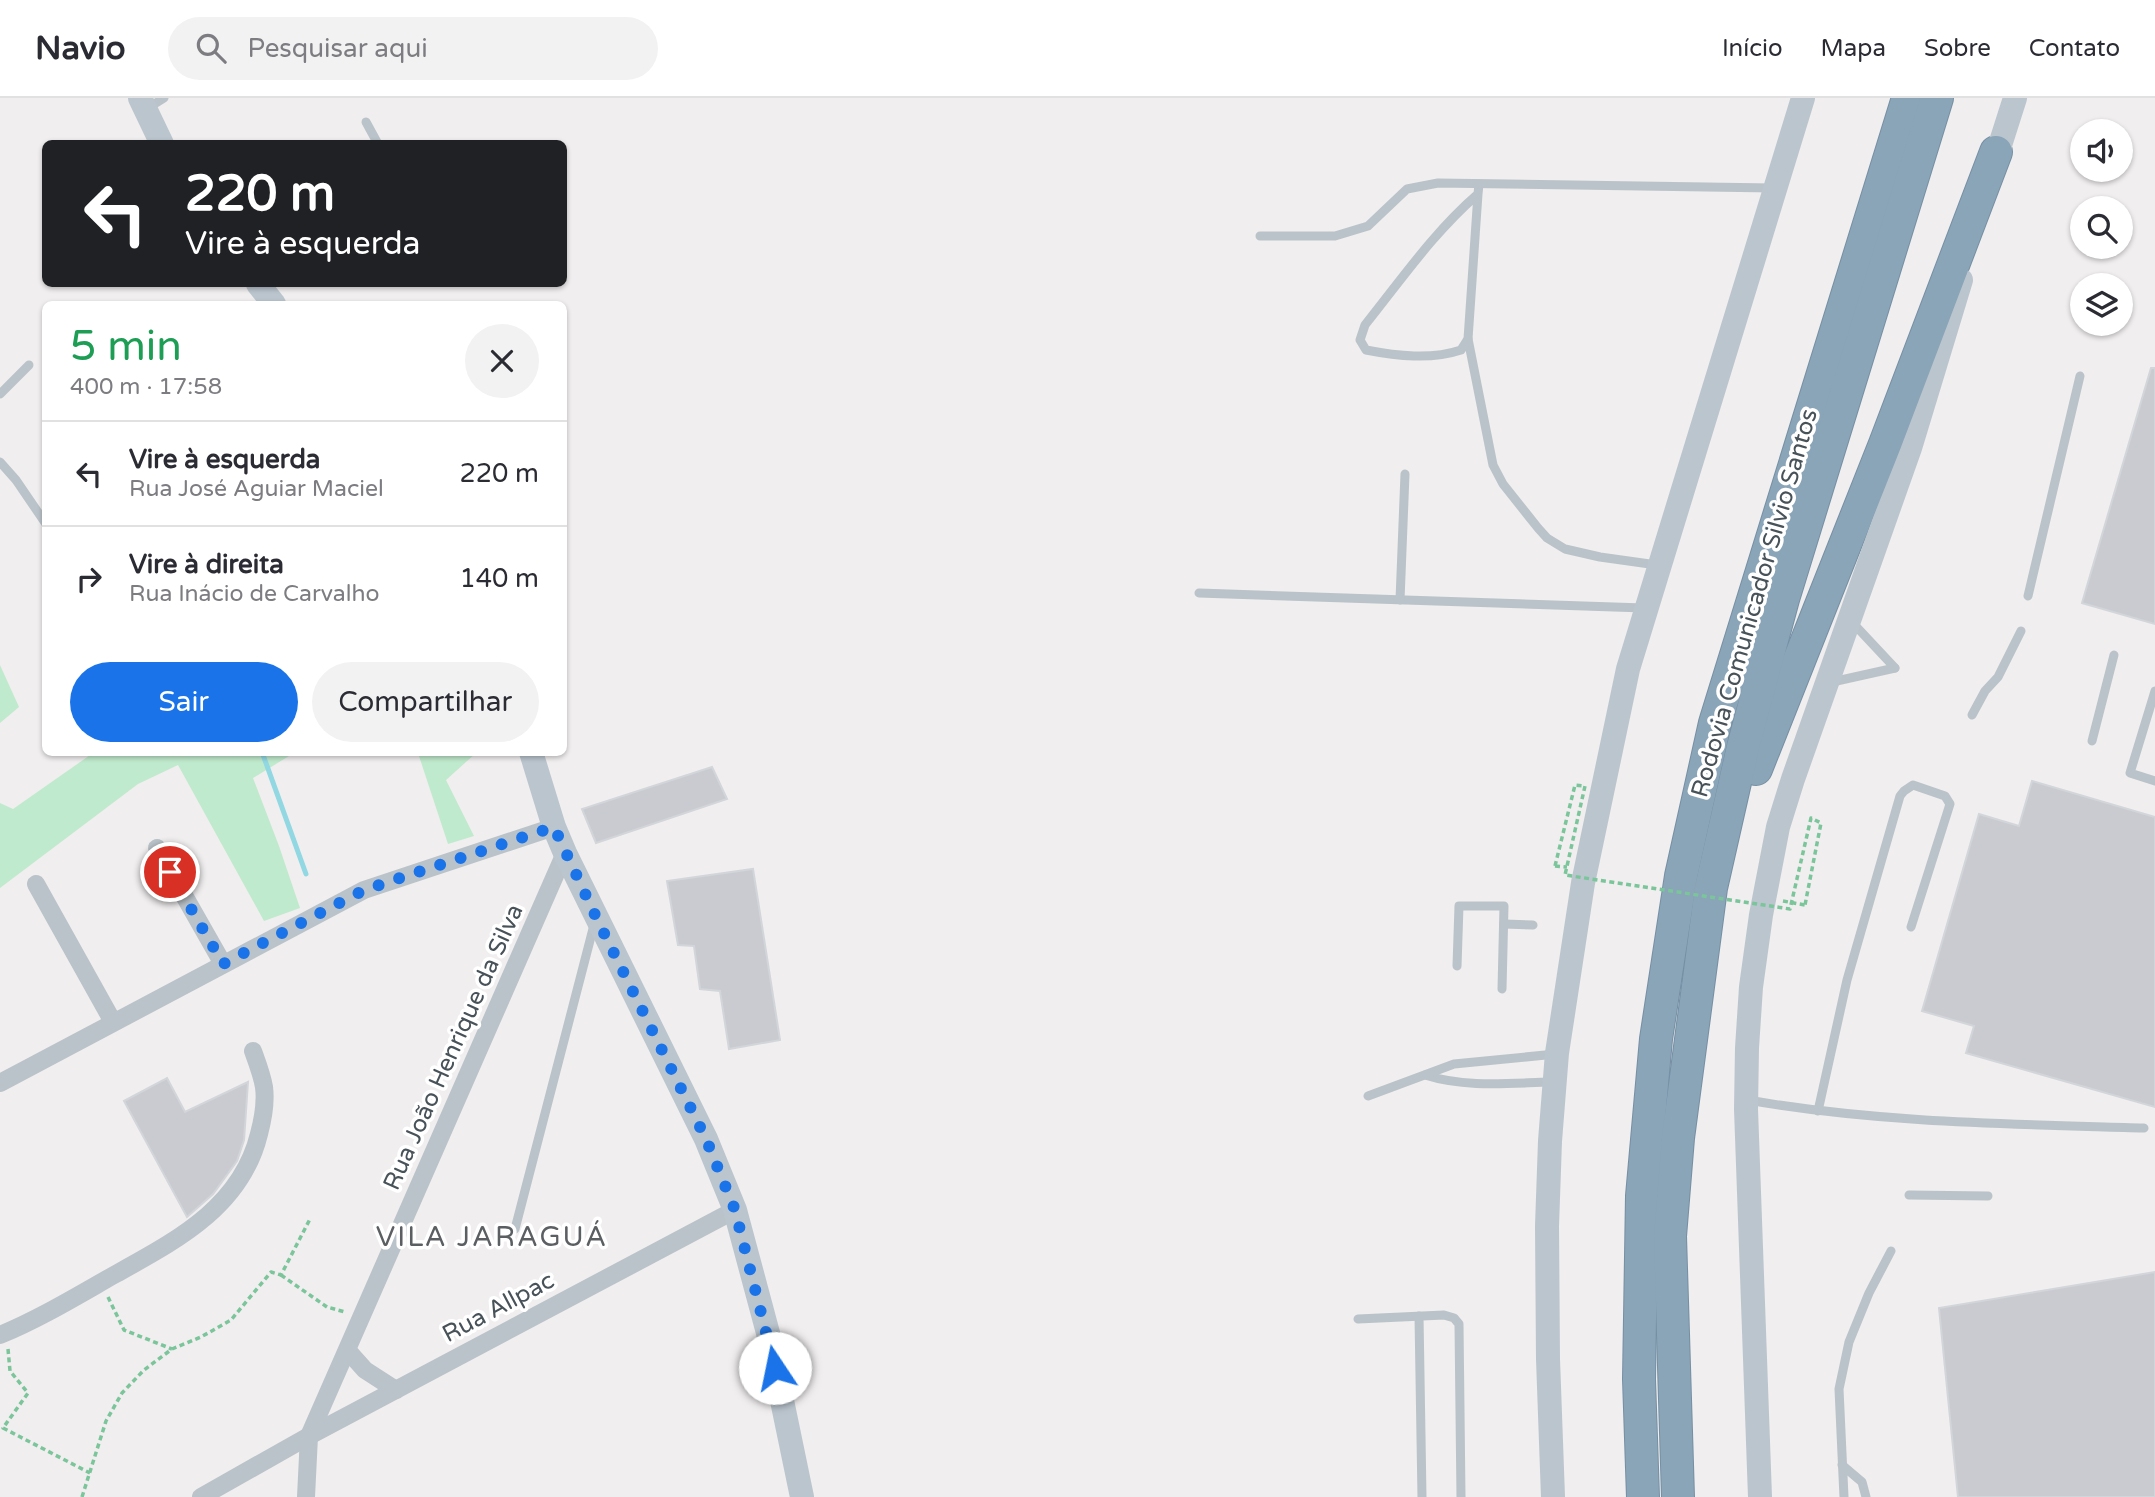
<!DOCTYPE html>
<html lang="pt">
<meta charset="utf-8">
<style>
body{margin:0;font-family:"Varela Round",sans-serif;background:#f2f2f3;color:#2b2b33;height:100vh;display:flex;flex-direction:column;font-size:26px;white-space:nowrap}
*{box-sizing:border-box;margin:0}
p{font-size:23px;color:#7c7c81}
.icon{flex:none;width:38px;height:38px;fill:none;stroke:currentColor;stroke-width:2;stroke-linecap:round;stroke-linejoin:round}
.map{position:relative;flex:1;overflow:hidden}
.panel{position:absolute;left:42px;top:203px;width:525px;height:455px;display:flex;flex-direction:column;background:#fff;border-radius:10px;box-shadow:0 2px 5px #0004}
.panel>*{flex:none}
.banner{position:absolute;left:42px;top:42px;width:525px;height:147px;border-radius:10px;box-shadow:0 2px 5px #0004;background:#202124;color:#fff;overflow:hidden}
.tools{position:absolute;left:2070px;top:21px;display:grid;gap:14px}
.tools a{display:grid;place-items:center;width:63px;height:63px;border-radius:50%;background:#fff;box-shadow:0 2px 5px #0004;font-size:35px}
.pin{position:absolute;display:grid;place-items:center;width:60px;height:60px;color:#fff;margin:-30px;border:4px solid #fff;border-radius:50%;box-shadow:0 2px 7px #0007}
.me{position:absolute;width:77px;margin:-38px;rotate:349deg;stroke-linejoin:round;filter:drop-shadow(0 0 5px #0008)}
.turn{display:flex;align-items:center;gap:24px;height:147px;padding:0 28px;font-size:32px}
.turn .icon{width:91px;height:91px;stroke-width:2.5}
.turn b{display:block;font-size:49px;line-height:60px}
.round{display:grid;place-items:center;flex:none;width:74px;height:74px;border-radius:37px;background:#f2f2f3}
.head{display:flex;align-items:center;justify-content:space-between;height:119px;padding:0 28px}
h1{font-size:42px;font-weight:600;line-height:52px;color:#1e9e55}
.button{display:flex;gap:14px;margin-top:auto;padding:14px 28px}
.button a{flex:1;height:80px;border-radius:42px;background:#1a73e8;color:#fff;font-size:28px;font-weight:600;line-height:80px;text-align:center}
.button a+a{background:#f2f2f3;color:#2b2b33}
ul{padding:0;list-style:none}
li{display:flex;align-items:center;gap:21px;height:105px;padding:0 28px;border-top:2px solid #e1e1e2}
li div{flex:1}
li b{display:block;font-size:26px}
li em{font-style:normal}
header{display:flex;align-items:center;gap:42px;box-sizing:border-box;height:98px;padding:0 35px;background:#fff;border-bottom:2px solid #e1e1e2}
header strong{font-size:33px}
nav{display:flex;gap:38px;margin-inline-start:auto;font-size:24px}
.search{width:490px;height:63px;background:#f2f2f3;display:flex;align-items:center;gap:18px;box-sizing:border-box;padding:0 24px;border-radius:38px;color:#7c7c81;font-size:26px}
.map>svg:first-child{display:block}
.green{fill:#c0eacd}
.lines{fill:none;stroke-linecap:round;stroke-linejoin:round}
.stream{stroke:#91d8e3;stroke-width:5}
.building{fill:#c9cbd0;stroke:#d2d5d9;stroke-width:2}
.highway-casing{stroke:#758fa4;stroke-width:34}
.path{stroke:#7bc59b;stroke-width:3.5;stroke-dasharray:5 3.5;stroke-linecap:butt}
.lane{stroke:#bac3c9;stroke-width:9}
.street{stroke:#bac3c9;stroke-width:18}
.secondary{stroke:#bbc5ce;stroke-width:24}
.highway{stroke:#8aa4b8;stroke-width:32}
.path-bridge{stroke:#7bc59b;stroke-width:3.5;stroke-dasharray:5 3.5;stroke-linecap:butt}
.route{stroke:#1a73e8;stroke-width:12;stroke-dasharray:0 21.6}
.labels{text-anchor:middle;stroke-width:7;stroke-linejoin:round;paint-order:stroke}
.street-label{font-size:24px;fill:#485259;stroke:#fff}
.quarter-label{font-size:28px;letter-spacing:2px;fill:#5b5f62;stroke:#fff}
</style>
<header>
<strong>Navio</strong>
<div class="search"><svg class="icon" aria-label="search" viewBox="0 0 24 24"><circle cx="10" cy="10" r="6"/><path d="M15 15l6 6"/></svg>Pesquisar aqui</div>
<nav><a>Início</a><a>Mapa</a><a>Sobre</a><a>Contato</a></nav>
</header>
<div class="map">
<svg width="2155" height="1399" viewBox="0 0 2155 1399">
<rect width="100%" height="100%" fill="#f0eeee"/>
<!-- green -->
<g class="green">
<polygon points="0,567 19,609 0,625"/>
<polygon points="93,655 294,655 253,680 279,748 300,810 264,823 178,667 138,686 0,790 0,705 13,711"/>
<polygon points="418,655 476,655 446,682 474,738 448,746"/>
</g>
<g class="lines">
<!-- stream -->
<polyline class="stream" points="262,654 306,776"/>
</g>
<!-- building -->
<g class="building">
<polygon points="2151,270 2155,270 2155,526 2082,505"/>
<polygon points="712,669 727,701 596,745 582,711"/>
<polygon points="2032,683 2155,719 2155,1009 1966,955 1974,928 1922,913 1979,716 2019,728"/>
<polygon points="753,771 780,942 729,951 720,893 700,891 694,848 678,847 667,783"/>
<polygon points="167,980 185,1014 248,984 244,1042 237,1063 213,1096 187,1119 124,1003"/>
<polygon points="2155,1174 2155,1399 1958,1399 1939,1210"/>
</g>
<g class="lines">
<!-- highway casing -->
<g class="highway-casing">
<g id="highway">
<polyline points="1756,671 1885,346 1996,54"/>
<polyline points="1643,1399 1639,1281 1642,1098 1656,941 1681,778 1715,625 1908,0"/>
<polyline points="1678,1399 1670,1138 1678,1040 1711,790 1743,649 1783,501 1937,0"/>
</g>
</g>
<!-- path -->
<g class="path">
<polyline points="1555,768 1567,769"/>
<polyline points="1783,803 1805,807"/>
<polyline points="281,1177 327,1209 345,1214"/>
<polyline points="108,1199 124,1232 172,1251"/>
<polyline points="8,1251 10,1273 28,1295 3,1330 90,1375"/>
<polyline points="82,1399 106,1323 122,1295 144,1272 172,1251 201,1239 231,1222 271,1174 281,1177 310,1121"/>
</g>
<!-- lane -->
<g class="lane">
<polyline points="148,10 164,0"/>
<polyline points="366,24 378,46"/>
<path d="M1478 96C1434 134 1401 182 1365 227L1360 242 1366 252C1397 258 1431 262 1461 252L1468 241 1478 96 1479 86"/>
<polyline points="1260,138 1335,138 1368,128 1407,91 1438,85 1773,90"/>
<polyline points="1468,241 1493,367 1503,386 1538,430 1547,440 1565,451 1600,459 1657,467"/>
<polyline points="0,296 29,267"/>
<polyline points="0,364 16,382 46,426"/>
<polyline points="1199,495 1644,510"/>
<polyline points="2028,498 2080,278"/>
<polyline points="1400,502 1405,376"/>
<polyline points="1851,523 1895,570"/>
<polyline points="1832,584 1895,570"/>
<polyline points="2155,593 2130,675 2155,683"/>
<polyline points="1972,617 1985,593 1998,579 2021,533"/>
<polyline points="2092,643 2114,557"/>
<polyline points="1504,826 1533,827"/>
<polyline points="1457,868 1459,808 1504,808 1502,891"/>
<path d="M1425 977C1466 990 1509 985 1551 984"/>
<polyline points="1368,998 1454,966 1556,956"/>
<path d="M1748 1002C1879 1025 2011 1026 2144 1030"/>
<polyline points="1818,1013 1847,882 1900,698 1904,693 1913,687 1945,698 1950,706 1911,829"/>
<polyline points="1909,1097 1988,1098"/>
<polyline points="515,1131 594,827"/>
<polyline points="1419,1218 1422,1399"/>
<polyline points="1358,1221 1444,1217 1454,1220 1459,1226 1461,1399"/>
<polyline points="1842,1367 1862,1384 1866,1399"/>
<polyline points="1844,1399 1839,1291 1849,1244 1869,1195 1891,1153"/>
</g>
<!-- street -->
<g class="street">
<polyline points="157,750 223,866"/>
<polyline points="36,786 113,924"/>
<polyline points="0,985 364,792 554,729"/>
<path d="M0 1237C39 1221 77 1198 114 1177 175 1143 241 1110 259 1036 263 1021 266 1004 264 989 262 977 257 964 253 953"/>
<polyline points="348,1253 365,1272 396,1292"/>
<polyline points="201,1399 309,1338 735,1112"/>
<polyline points="306,1399 309,1338 565,755"/>
</g>
<!-- secondary -->
<g class="secondary">
<polyline points="140,0 162,46"/>
<polyline points="1993,69 2015,0"/>
<polyline points="258,186 274,206"/>
<polyline points="531,654 554,729 565,755 706,1041 735,1112 768,1235 802,1399"/>
<polyline points="1553,1399 1548,1261 1547,1128 1550,1043 1557,955 1583,785 1628,571 1803,0"/>
<polyline points="1760,1399 1746,1011 1747,950 1751,889 1761,817 1778,729 1793,681 1910,350 1961,182"/>
</g>
<!-- highway -->
<use href="#highway" class="highway"/>
<!-- path-bridge -->
<polyline class="path-bridge" points="1555,768 1575,687 1585,688 1565,777 1790,811 1811,720 1821,725 1805,807"/>
</g>
<g class="lines">
<!-- route -->
<polyline class="route" points="170,774 223,866 364,792 554,729 596,819 706,1041 735,1112 775,1270"/>
</g>
<g class="labels">
<!-- street labels -->
<g class="street-label">
<text transform="translate(1754 505) rotate(-74)" y="8">Rodovia Comunicador Silvio Santos</text>
<text transform="translate(453 949) rotate(-66)" y="8">Rua João Henrique da Silva</text>
<text transform="translate(498 1209) rotate(-28)" y="8">Rua Allpac</text>
</g>
<!-- quarter labels -->
<g class="quarter-label">
<text x="492" y="1148">VILA JARAGUÁ</text>
</g>
</g>
</svg>
<div class="tools">
<a><svg class="icon" aria-label="sound" viewBox="0 0 24 24"><path d="M4 9h4l5-4v14l-5-4H4zM17 9q2 3 0 6"/></svg></a>
<a><svg class="icon" aria-label="search" viewBox="0 0 24 24"><circle cx="10" cy="10" r="6"/><path d="M15 15l6 6"/></svg></a>
<a><svg class="icon" aria-label="layers" viewBox="0 0 24 24"><path d="M12 4l9 5-9 5-9-5zM3 14l9 5 9-5"/></svg></a>
</div>
<div class="pin" style="left:170px;top:774px;background:#d93025"><svg class="icon" aria-label="arrive" viewBox="0 0 24 24"><path d="M6 21V4h12l-3 4 3 4H6"/></svg></div>
<svg class="me" style="left:775px;top:1270px" viewBox="-20 -20 40 40"><circle r="19" fill="#fff"/><path d="M0-13L10 11 0 6-10 11z" fill="#1a73e8"/></svg>
<div class="banner">
<div class="turn"><svg class="icon" aria-label="left" viewBox="0 0 24 24"><path d="M17 20v-9H6M10 6l-5 5 5 5"/></svg><div><b>220 m</b>Vire à esquerda</div></div>
</div>
<section class="panel">
<div class="head"><div><h1>5 min</h1><p>400 m · 17:58</p></div><a class="round"><svg class="icon" aria-label="close" viewBox="0 0 24 24"><path d="M6 6l12 12M18 6L6 18"/></svg></a></div>
<ul>
<li><svg class="icon" aria-label="left" viewBox="0 0 24 24"><path d="M17 20v-9H6M10 6l-5 5 5 5"/></svg><div><b>Vire à esquerda</b><p>Rua José Aguiar Maciel</p></div><em>220 m</em></li>
<li><svg class="icon" aria-label="right" viewBox="0 0 24 24"><path d="M7 20v-9h11M14 6l5 5-5 5"/></svg><div><b>Vire à direita</b><p>Rua Inácio de Carvalho</p></div><em>140 m</em></li>
</ul>
<div class="button"><a>Sair</a><a>Compartilhar</a></div>
</section>
</div>
